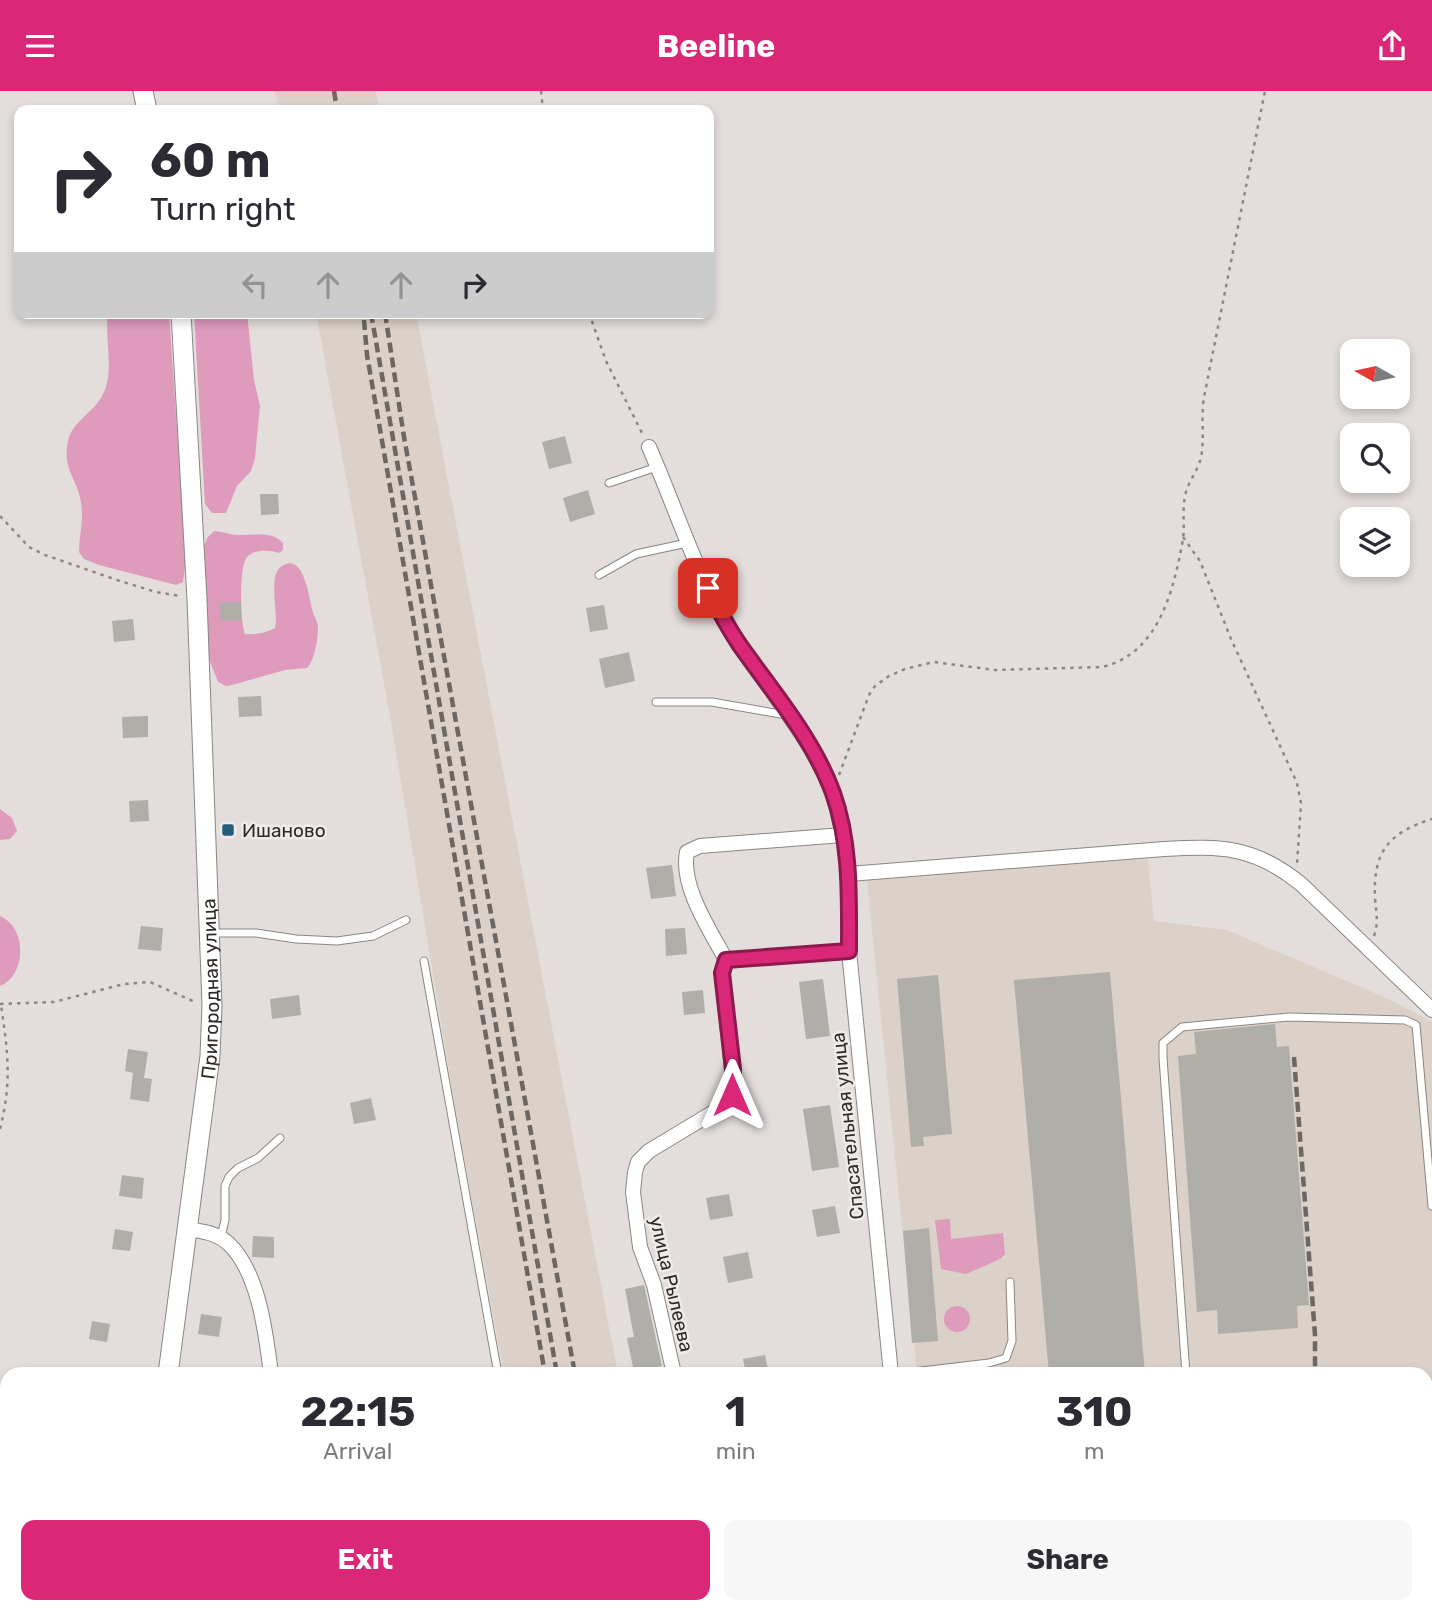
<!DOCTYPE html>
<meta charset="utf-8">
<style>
body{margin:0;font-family:Rubik,sans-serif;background:#f7f7f7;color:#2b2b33;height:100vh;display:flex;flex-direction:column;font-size:26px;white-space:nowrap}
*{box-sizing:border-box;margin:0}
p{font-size:23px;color:#7c7c81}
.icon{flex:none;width:38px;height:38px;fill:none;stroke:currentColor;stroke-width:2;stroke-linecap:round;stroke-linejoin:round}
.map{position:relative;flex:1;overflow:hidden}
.panel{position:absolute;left:0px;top:1276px;width:1433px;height:247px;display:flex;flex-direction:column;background:#fff;border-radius:21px 21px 0 0;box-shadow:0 4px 10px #0003}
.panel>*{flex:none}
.banner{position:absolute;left:14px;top:14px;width:700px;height:214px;border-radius:14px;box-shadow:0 4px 10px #0003;background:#fff;color:#2b2b33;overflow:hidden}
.needle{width:46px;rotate:279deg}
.controls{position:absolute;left:1340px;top:248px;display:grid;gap:14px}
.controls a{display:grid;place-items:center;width:70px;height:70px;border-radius:14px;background:#fff;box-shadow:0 4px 10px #0003;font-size:35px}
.pin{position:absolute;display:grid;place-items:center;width:60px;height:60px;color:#fff;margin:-30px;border-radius:14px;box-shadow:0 4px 10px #0006}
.me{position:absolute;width:77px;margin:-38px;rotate:0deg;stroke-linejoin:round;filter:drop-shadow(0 0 5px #0008)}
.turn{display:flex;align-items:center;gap:24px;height:147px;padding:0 21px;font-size:32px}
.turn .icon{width:91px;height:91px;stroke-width:2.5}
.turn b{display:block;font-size:49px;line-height:60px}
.lanes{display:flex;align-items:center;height:66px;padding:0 21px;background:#0003;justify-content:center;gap:35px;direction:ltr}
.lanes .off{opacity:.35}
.eta{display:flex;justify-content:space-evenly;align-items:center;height:119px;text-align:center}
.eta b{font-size:42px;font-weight:700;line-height:49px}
.primary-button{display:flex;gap:14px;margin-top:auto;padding:14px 21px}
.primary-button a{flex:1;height:80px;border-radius:14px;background:#db2777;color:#fff;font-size:28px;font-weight:700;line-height:80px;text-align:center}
.primary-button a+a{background:#f7f7f7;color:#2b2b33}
header{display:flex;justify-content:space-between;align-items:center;height:91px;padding:0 21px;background:#db2777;color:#fff;font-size:32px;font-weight:700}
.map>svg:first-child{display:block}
.built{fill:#dcd1c8}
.green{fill:#de9bbc}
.building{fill:#b0aea9}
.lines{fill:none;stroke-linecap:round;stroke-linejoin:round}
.lane-casing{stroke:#8a8682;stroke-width:9}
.street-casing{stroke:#8a8682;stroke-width:16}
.secondary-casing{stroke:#8a8682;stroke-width:21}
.path{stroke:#8c8886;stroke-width:2.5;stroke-dasharray:3.5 5;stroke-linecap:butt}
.lane{stroke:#fff;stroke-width:7}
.street{stroke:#fff;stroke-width:14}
.secondary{stroke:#fff;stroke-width:19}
.rail{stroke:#6a6764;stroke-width:4.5;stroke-dasharray:10 5;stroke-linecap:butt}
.route-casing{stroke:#8e194d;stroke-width:18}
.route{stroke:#db2777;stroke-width:12}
.poi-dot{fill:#275d78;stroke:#f1ebe8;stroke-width:2.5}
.labels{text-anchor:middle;stroke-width:5;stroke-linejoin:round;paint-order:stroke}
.poi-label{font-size:19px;fill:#2d2b29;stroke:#f1ebe8;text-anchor:start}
.street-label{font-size:19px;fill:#2d2b29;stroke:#f1ebe8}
</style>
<header><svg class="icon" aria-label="menu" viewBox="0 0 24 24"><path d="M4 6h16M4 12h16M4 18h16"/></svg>Beeline<svg class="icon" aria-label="share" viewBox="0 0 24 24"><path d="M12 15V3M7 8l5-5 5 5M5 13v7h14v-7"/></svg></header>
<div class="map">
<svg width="1432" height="1522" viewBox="0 0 1432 1522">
<rect width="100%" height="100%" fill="#e3dedb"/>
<!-- built -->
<g class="built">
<polygon points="275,0 376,0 379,19 279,19"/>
<polygon points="316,222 416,222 618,1283 504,1283 456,1021 389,620"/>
<polygon points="1148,768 1154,830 1227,839 1391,909 1432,931 1432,1522 1044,1522 1043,1516 1426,1516 1426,1283 917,1283 867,790 887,784 983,776"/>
<polygon points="547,1516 663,1516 664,1522 549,1522"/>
</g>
<!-- green -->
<g class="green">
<path d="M108 222H169L186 468 183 491 176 494 99 474 84 468 79 461C79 444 84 429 81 412 78 388 62 380 68 350 72 330 95 321 103 303 115 280 104 247 108 222Z"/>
<polygon points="194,222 247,222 254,289 260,315 255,367 251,380 237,395 226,422 212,422 205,413"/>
<path d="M214 440C222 440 230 444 238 444 252 445 272 439 283 452V459L279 462C270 459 254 458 247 466 239 475 240 532 245 543 255 544 266 542 275 537 279 521 267 484 282 475 305 460 309 510 313 521 314 526 318 530 318 536 318 547 315 569 307 577L285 579 232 594 226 595 218 591 208 565 203 458 207 447Z"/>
<polygon points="0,718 12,727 17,740 10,748 0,749"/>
<path d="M0 825C27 836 27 884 0 895Z"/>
<polygon points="950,1128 951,1148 1003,1142 1005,1163 1000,1168 966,1183 941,1178 935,1129"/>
<circle cx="957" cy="1228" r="13"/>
<polygon points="1032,1516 1129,1516 1128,1522 1031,1522"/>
</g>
<!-- building -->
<g class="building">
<polygon points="565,345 572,372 549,378 542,351"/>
<polygon points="588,399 595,423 570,431 563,407"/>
<polygon points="260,403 278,403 279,423 261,424"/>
<polygon points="241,511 241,529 221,530 220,512"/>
<polygon points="604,514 608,538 590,541 586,517"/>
<polygon points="133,528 135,549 114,551 112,530"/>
<polygon points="629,561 635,590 605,597 599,568"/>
<polygon points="261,605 262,625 239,626 238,606"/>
<polygon points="148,625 148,646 123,647 122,626"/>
<polygon points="148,709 149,730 130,731 129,710"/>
<polygon points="672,774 676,805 651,808 646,777"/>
<polygon points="141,835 163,837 161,860 138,858"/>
<polygon points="685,837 687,863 666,865 665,838"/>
<polygon points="1110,881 1145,1283 1049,1283 1014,889"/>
<polygon points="938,884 952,1043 923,1046 924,1055 911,1056 897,888"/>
<polygon points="823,888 830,945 806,948 799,891"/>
<polygon points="703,899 705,922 684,924 682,901"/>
<polygon points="299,904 301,924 272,928 270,908"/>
<polygon points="1275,933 1277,956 1289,955 1309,1214 1297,1215 1298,1237 1218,1243 1217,1219 1197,1221 1178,965 1196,963 1194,941"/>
<polygon points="128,958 148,961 144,987 152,988 149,1011 130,1008 133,982 125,980"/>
<polygon points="371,1007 376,1029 354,1033 350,1012"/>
<polygon points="830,1014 839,1076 812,1080 803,1018"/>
<polygon points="122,1084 144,1087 142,1108 119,1105"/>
<polygon points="729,1103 733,1125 710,1129 706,1107"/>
<polygon points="835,1115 840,1142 817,1146 812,1119"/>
<polygon points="929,1137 938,1250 912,1252 903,1140"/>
<polygon points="115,1138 133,1141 130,1160 112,1158"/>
<polygon points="253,1145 274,1146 274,1167 252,1166"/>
<polygon points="748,1161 753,1187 728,1192 723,1166"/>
<polygon points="644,1194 662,1275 634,1281 627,1247 634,1246 625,1198"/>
<polygon points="201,1223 222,1226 219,1246 198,1243"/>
<polygon points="92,1230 110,1233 107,1251 89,1248"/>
<polygon points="765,1264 769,1283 746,1283 743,1268"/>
</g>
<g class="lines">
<!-- lane casing -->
<g class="lane-casing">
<g id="lane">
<polyline points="609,392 657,376"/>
<polyline points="599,484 636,463 687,452"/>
<polyline points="656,611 712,611 786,624"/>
<polyline points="212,842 256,842 296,848 337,850 373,845 406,829"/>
<polyline points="424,870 498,1283"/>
<polyline points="221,1146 225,1129 225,1095 229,1086 238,1077 258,1067 280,1047"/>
<polyline points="896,1283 989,1272 1006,1267 1012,1250 1010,1191"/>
<polyline points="1186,1283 1163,967 1163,952 1182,936 1289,926 1405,929 1416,934 1432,1115"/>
<polyline points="1426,1300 1432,1299"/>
<polyline points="540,1516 541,1522"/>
</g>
</g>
<!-- street casing -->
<g class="street-casing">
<g id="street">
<path d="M649 356C674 413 693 473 723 527 756 586 805 635 831 698 837 713 839 729 843 744L700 755 687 761C680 795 710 839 726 869L722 882 734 998 729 1011 722 1016 649 1060 638 1071 635 1081 633 1101 640 1156 654 1194 674 1283"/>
<polyline points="843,744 849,783 849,860 891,1283"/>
<path d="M849 783 1164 758C1222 755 1254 755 1301 793L1432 919"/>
<polyline points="726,869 849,860"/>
<path d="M188 1138C202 1140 217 1142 229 1153 259 1182 266 1243 271 1283"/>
<polyline points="296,1516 296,1522"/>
<polyline points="694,1516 695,1522"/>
<polyline points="916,1516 917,1522"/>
</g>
</g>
<!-- secondary casing -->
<g class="secondary-casing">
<g id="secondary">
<polyline points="143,0 147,19"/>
<path id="s1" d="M168 1283 210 965 212 914 197 508 181 222"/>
<polyline points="134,1522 135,1516"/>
</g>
</g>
<!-- path -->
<g class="path">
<polyline points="541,0 543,19"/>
<polyline points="589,222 606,270 643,344"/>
<polyline points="0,425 29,456 45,464 117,489 156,501 180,505"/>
<polyline points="1183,446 1200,470 1231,548 1297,692 1301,712 1297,773"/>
<path d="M839 684 869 604 875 595 889 585 905 578 934 571 995 579 1102 576C1159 563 1174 498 1183 448 1185 434 1182 419 1185 405 1188 389 1201 377 1202 360 1204 342 1201 325 1204 306L1265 0"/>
<path d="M1374 845C1379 831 1376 822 1375 807 1373 761 1388 742 1432 728"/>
<polyline points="0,913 54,911 124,893 150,891 195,911"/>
<path d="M0 1038C12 991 8 961 1 914"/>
</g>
<!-- lane -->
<use href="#lane" class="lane"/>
<!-- street -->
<use href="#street" class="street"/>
<!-- secondary -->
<use href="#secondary" class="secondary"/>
<!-- rail -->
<g class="rail">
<polyline points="334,0 337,19"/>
<polyline points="371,222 557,1283"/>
<polyline points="385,222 404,346 575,1283"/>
<polyline points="364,229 367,264 545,1283"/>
<polyline points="1294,966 1315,1244 1315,1283"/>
<polyline points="585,1516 587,1522"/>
<polyline points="597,1516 599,1522"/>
<polyline points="617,1516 618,1522"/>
<polyline points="1135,1522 1137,1516"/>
<polyline points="1234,1522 1239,1516"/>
</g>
</g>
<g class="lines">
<!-- route casing -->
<g class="route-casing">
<path id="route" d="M708 497C717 516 727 535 739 553 772 600 813 647 833 702 851 752 849 807 849 860L726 869 722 882 733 978 732 1004"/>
</g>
<!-- route -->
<use href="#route" class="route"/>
</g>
<!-- markers -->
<rect class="poi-dot" x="221" y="732" width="14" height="14" rx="3.5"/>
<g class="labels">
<!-- poi labels -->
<g class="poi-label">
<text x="242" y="746">Ишаново</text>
</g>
<!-- street labels -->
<g class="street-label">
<text dy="7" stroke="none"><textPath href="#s1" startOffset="388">Пригородная улица</textPath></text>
<text transform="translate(847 1035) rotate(-96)" y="7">Спасательная улица</text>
<text transform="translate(672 1193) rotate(77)" y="7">улица Рылеева</text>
</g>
</g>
</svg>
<div class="controls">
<a><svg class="needle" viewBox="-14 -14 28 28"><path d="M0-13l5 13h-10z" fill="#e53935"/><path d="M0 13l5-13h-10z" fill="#7c7c81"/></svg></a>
<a><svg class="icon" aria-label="search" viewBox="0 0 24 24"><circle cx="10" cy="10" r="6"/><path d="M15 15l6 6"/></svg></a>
<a><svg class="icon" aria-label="layers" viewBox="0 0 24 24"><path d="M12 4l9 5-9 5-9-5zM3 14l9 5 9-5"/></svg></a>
</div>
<div class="pin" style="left:708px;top:497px;background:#d93025"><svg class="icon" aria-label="arrive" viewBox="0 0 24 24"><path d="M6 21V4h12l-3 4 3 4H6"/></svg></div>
<svg class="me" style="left:732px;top:1004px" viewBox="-20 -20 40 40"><path d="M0-17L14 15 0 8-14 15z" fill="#db2777" stroke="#fff" stroke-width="4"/></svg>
<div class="banner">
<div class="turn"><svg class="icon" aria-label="right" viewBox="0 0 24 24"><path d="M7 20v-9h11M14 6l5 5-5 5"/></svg><div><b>60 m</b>Turn right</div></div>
<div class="lanes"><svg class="icon off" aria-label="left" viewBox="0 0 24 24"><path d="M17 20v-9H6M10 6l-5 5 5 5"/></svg><svg class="icon off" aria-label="ahead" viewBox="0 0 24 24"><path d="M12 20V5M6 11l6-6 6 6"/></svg><svg class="icon off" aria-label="ahead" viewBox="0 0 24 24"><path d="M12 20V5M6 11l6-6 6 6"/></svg><svg class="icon" aria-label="right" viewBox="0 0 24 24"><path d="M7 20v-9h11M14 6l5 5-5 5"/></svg></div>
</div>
<section class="panel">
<div class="eta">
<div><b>22:15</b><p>Arrival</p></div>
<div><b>1</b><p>min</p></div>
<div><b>310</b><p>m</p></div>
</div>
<div class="primary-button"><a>Exit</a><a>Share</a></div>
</section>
</div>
